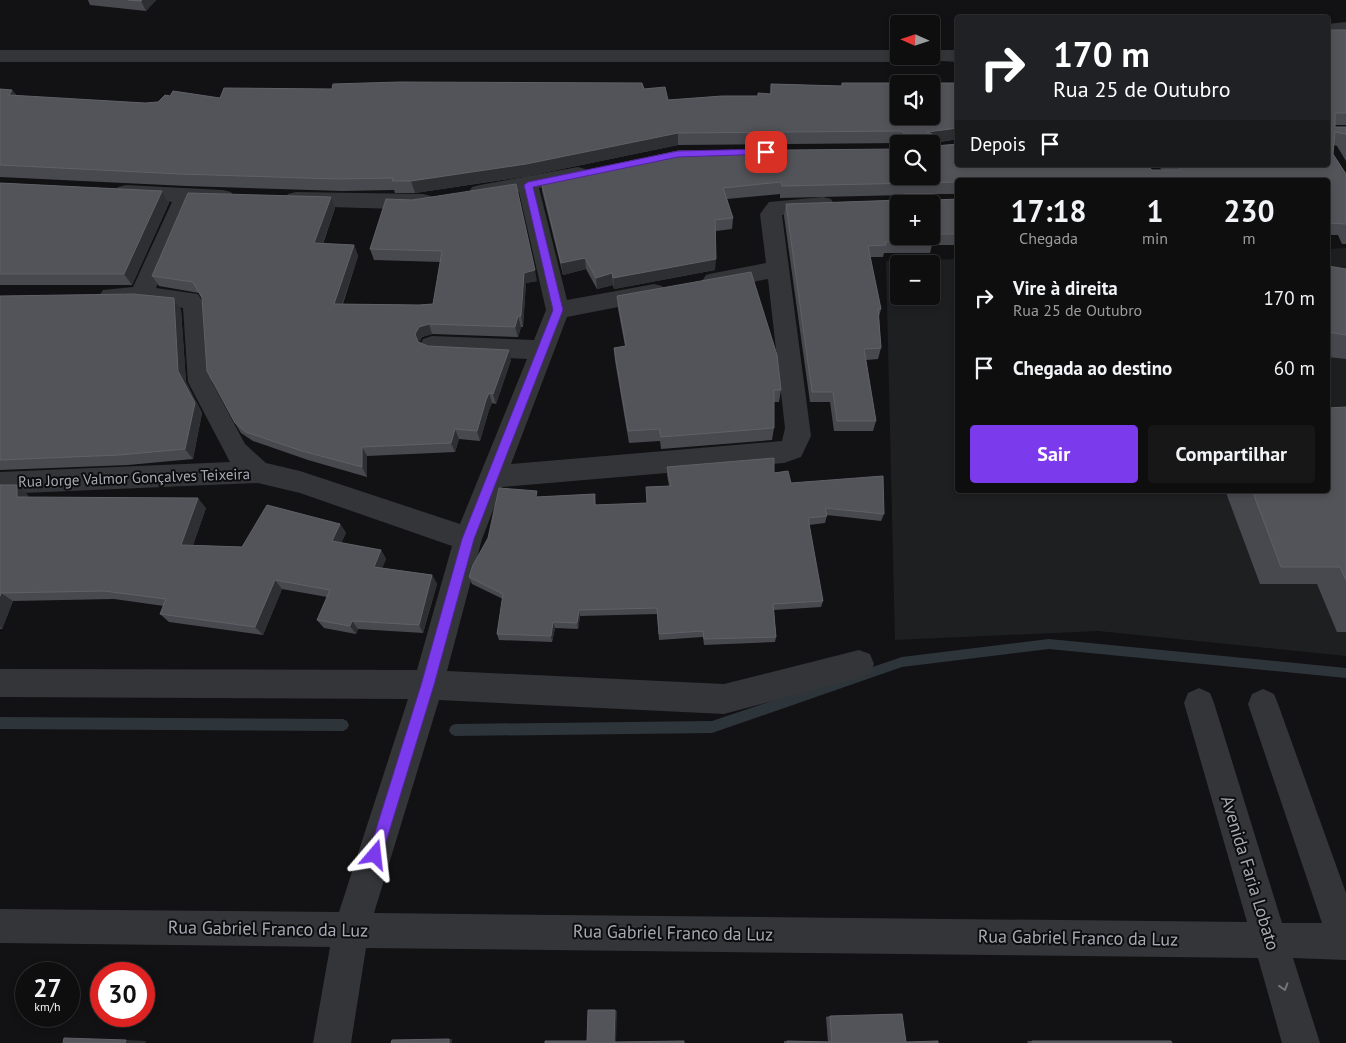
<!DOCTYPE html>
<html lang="pt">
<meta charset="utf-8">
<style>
body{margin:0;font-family:"PT Sans",sans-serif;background:#171718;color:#f1f3f6;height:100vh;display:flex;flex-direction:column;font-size:19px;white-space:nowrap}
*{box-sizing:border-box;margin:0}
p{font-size:16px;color:#9b9c9e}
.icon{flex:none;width:28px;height:28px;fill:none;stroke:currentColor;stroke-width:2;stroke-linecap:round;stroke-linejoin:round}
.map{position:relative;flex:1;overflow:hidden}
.panel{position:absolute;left:955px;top:178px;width:375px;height:315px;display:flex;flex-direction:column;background:#0e0e0f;border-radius:5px;box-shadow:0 2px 8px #0003,0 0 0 1px #2e2e2f}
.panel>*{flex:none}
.banner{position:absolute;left:955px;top:15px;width:375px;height:152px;border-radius:5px;box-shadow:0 2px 8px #0003,0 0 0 1px #2e2e2f;background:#202124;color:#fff;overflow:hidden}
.needle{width:32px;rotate:273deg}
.buttons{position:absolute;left:890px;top:15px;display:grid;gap:10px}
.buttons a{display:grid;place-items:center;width:50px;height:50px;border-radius:5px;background:#0e0e0f;box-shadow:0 2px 8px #0003,0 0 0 1px #2e2e2f;font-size:25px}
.speed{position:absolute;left:15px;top:962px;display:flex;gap:10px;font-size:25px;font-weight:700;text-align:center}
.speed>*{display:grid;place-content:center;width:65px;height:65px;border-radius:50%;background:#0e0e0f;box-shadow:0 2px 8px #0003,0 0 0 1px #2e2e2f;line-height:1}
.speed small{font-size:12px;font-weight:400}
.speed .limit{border:8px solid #d22;background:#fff;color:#111}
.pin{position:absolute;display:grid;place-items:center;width:42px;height:42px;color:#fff;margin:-21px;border-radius:10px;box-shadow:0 2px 8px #0006}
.me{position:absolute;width:55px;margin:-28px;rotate:17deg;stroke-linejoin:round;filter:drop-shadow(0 0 4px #0008)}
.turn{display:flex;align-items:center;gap:18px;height:105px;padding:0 15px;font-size:22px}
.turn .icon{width:65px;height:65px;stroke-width:2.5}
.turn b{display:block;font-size:35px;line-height:42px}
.then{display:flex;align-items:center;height:48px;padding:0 15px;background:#0003;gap:10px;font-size:19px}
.eta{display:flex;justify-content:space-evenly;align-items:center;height:85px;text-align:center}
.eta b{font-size:30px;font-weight:700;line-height:35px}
.action{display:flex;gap:10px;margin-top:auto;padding:10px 15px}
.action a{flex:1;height:58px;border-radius:5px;background:#7c3aed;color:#fff;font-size:20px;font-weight:700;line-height:58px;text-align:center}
.action a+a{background:#171718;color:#f1f3f6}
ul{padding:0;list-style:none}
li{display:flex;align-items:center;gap:15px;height:70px;padding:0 15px}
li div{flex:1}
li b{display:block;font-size:19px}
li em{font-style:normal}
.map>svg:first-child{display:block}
.built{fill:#1e1f21;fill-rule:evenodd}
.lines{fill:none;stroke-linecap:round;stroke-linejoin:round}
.stream{fill:#2d353b;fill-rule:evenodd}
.minor{fill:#343538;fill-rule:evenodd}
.wall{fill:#48494f}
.shaded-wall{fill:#2e2f33}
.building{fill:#525459;stroke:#5f6167;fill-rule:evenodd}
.oneway{stroke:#72757c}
.route{fill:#7c3aed;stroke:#51269a}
.labels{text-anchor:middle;stroke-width:4;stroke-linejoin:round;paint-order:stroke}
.street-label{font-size:15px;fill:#a5aab3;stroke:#0d0d0f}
.near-street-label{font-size:18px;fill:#a5aab3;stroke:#0d0d0f}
</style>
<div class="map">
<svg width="1346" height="1043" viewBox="0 0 1346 1043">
<rect width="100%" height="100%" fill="#121214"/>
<!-- built -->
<path class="built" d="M1346 248V656L1098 631 895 640 886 261 957 259 958 490H1328V249ZM899 264H931V296H899Z"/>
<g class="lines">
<!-- stream -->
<g class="stream">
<polygon points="1049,639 1346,668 1346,678 1049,649 902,667 712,733 455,736 451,734 449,730 451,726 455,724 712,721 902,657"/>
<polygon points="0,717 343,719 347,721 349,725 347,729 343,731 0,729"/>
</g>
<!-- minor -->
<g class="minor">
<polygon points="1346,22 1346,34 1328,34 1328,24"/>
<polygon points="0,50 899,50 899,56 908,56 906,60 899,62 0,62"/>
<polygon points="931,50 958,50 958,62 924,60 922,56 931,56"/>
<polygon points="578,167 585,169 589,174 585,179 539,188 567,300 654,284 662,286 666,292 662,298 654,300 567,317 511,464 782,441 785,428 768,279 714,289 706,287 702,281 706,275 714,273 766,263 760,214 769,202 823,197 831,199 834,204 831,209 782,215 811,436 801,457 784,463 502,487 482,539 447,671 724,684 859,650 870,654 874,664 870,674 859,678 724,714 439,700 374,913 1247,922 1184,703 1188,693 1199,688 1210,693 1214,703 1282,923 1322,923 1248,704 1252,694 1263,689 1274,694 1278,704 1346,893 1346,960 1293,958 1320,1043 1282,1043 1258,958 366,948 351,1043 313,1043 330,947 0,943 0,909 339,912 408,699 0,697 0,669 417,670 452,546 300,493 258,483 0,494 0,472 230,462 188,382 183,308 141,303 111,305 103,302 99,296 103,290 133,287 172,202 118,197 115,192 118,187 126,185 223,190 231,192 234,197 231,202 223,204 193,203 156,288 198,294 207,309 212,382 245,444 266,463 300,471 460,524 527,359 432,354 423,351 420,345 423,339 432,336 534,340 546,310 519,192 480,199 472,197 469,192 472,187 480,185"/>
<polygon points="296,192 423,194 431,196 434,201 431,206 398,209 296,206 288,204 285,199 288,194"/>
</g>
</g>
<!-- wall -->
<g class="wall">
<polygon points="88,0 156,0 146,11 90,5"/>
<polygon points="1346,30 1346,125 1335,125 1335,127 1346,127 1346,161 1337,146 1334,145 1333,154 1346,174 1346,244 1342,244 1338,235 1328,235 1328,180 958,180 958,194 933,194 935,200 958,199 958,245 932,245 930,253 884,253 883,257 870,257 881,309 879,317 881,348 878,359 866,360 876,421 873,431 834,431 830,402 810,402 784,216 786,204 902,200 904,195 780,198 780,194 727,199 733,218 732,229 716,231 715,270 614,289 613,285 597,289 586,269 563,275 542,191 541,180 899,176 931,144 899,143 678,145 528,176 415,193 395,193 394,190 342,191 186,186 0,177 0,89 12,90 17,96 145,103 158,102 170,96 220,98 644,89 668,100 758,96 770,94 771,84 841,86 842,83 958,83 958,139 934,143 935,146 1152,170 1162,170 1157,165 1328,165"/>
<polygon points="0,183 162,191 169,203 132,285 0,285"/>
<polygon points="386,199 537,281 526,283 523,327 521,327 518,337 432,334 422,337 419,342 428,346 511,360 496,404 492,403 489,410 480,441 459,439 455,452 367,456 367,477 308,460 253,441 241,433 235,423 202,298 199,293 159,286 152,276 335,208 323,244 354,245 358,256 343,304 419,305 433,304 441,262 374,260 370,249"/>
<polygon points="1328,266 1346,269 1346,359 1328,357"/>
<polygon points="0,296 174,298 181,310 186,382 202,413 193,459 128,465 0,470"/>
<polygon points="617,296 781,390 779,402 774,402 774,428 772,440 661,449 660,441 629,443 615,361 614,348 625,346 618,309"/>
<polygon points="1346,407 1346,632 1337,632 1317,584 1260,584 1225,490 1328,490"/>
<polygon points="667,467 774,473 791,483 884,514 881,521 827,515 825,523 809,525 823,601 821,607 774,610 776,637 775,642 704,645 703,637 659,640 657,614 580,616 578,629 555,628 552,642 499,640 497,634 503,599 472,584 469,577 538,497 595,494 596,505 647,503 669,486 667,475"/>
<polygon points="0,485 28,495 28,497 206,508 193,545 242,547 340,524 346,533 341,543 381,550 386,559 382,568 432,575 437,584 423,633 358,629 356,634 324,628 317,620 327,597 282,589 263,635 169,622 160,614 164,606 114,599 13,601 2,629 0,629"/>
<polygon points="830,1016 906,1042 938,1043 784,1043 784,1041 787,1041 828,1042 826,1017"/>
<polygon points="1027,1041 1032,1041 1172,1043 1028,1043"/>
</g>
<!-- shaded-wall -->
<g class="shaded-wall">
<polygon points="142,0 156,0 146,11 141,1"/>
<polygon points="12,90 20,101 9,95"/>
<polygon points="958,128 958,139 926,144 927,132"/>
<polygon points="678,133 678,145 528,176 415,193 411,181"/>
<polygon points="162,191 169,203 132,285 124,274"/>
<polygon points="331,197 335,208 319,254 314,243"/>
<polygon points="354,245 358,256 339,314 334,304"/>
<polygon points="585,258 586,269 563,275 561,263"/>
<polygon points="716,259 715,270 614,289 613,278"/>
<polygon points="535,270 537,281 526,283 523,327 521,316 524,273"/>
<polygon points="612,273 613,285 597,289 596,278"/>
<polygon points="174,298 181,310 186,382 202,413 193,459 185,449 178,371"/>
<polygon points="518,316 521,327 518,337 515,327"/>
<polygon points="429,324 432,334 422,337 418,344 415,334 419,327"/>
<polygon points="509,350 511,360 496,404 493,394"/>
<polygon points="489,393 492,403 489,410 480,441 477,431 486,400"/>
<polygon points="455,429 459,439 455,452 451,443"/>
<polygon points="362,447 367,456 367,477 362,467"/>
<polygon points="17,485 28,495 28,507 17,497"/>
<polygon points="198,498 206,508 190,554 181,545"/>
<polygon points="340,524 346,533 338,550 332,541"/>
<polygon points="381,550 386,559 379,576 374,567"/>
<polygon points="432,575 437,584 423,633 419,625"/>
<polygon points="275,580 282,589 263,635 255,627"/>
<polygon points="1,593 13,601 2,629 0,627 0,596"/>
<polygon points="579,610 580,616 578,629 577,623"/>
<polygon points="352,621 358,629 356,634 350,626"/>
<polygon points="553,622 555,628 552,642 551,636"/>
<polygon points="615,1010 617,1011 616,1043 614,1042"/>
<rect x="449" y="1039" width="3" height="4"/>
<polygon points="126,1040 146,1041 145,1043 125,1043"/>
</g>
<!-- building -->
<g class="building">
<polygon points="128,0 142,0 141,1"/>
<path d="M1328 30H1346V113H1335V127H1346V135L1345 134 1335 132 1333 154 1346 174V224L1328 223V180H958V182L782 186 781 182 723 188 733 218 715 220 716 259 613 278 612 273 596 278 585 258 561 263 541 180 678 151 899 149V176H931V144H903L904 133 902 131 678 133 526 164 411 181H392L393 178 337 179 180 174 0 165V89L12 90 9 95 145 103 158 102 165 95 170 96 173 91 220 98 224 88 332 89 333 84 400 82 642 83 644 89 665 87 668 100 722 96H758V93L771 94V84L842 86V83H958V128L927 132 932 134 935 146 958 144V165H1147L1152 170H1179L1181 168 1177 165H1328ZM899 84H931V116H899Z"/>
<polygon points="0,183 162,191 124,274 0,274"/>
<polygon points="516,184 535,270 524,273 521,316 518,316 515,327 429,324 419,327 415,334 418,342 428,346 509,350 493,394 489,393 486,400 477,431 455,429 451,443 362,447 362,467 302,451 246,432 235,423 207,371 202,298 193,282 152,276 188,193 331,197 314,243 354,245 334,304 419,305 433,304 442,251 370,249 386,199 412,200"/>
<path d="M904 194H933L935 200 958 199V234H932L934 242H885L886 245 868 246 881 309H878L881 348 864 349 876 421H837L833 392H812L786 204 902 200ZM899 204H931V236H899Z"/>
<polygon points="1328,266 1346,269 1346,335 1328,332"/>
<polygon points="751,272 777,355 781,390 774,390 774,428 661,437 659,429 628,431 614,348 626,346 617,296"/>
<polygon points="133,294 174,298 178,371 195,403 185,449 119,455 0,460 0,296"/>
<polygon points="1346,407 1346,580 1340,567 1281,567 1252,490 1328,490 1328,408"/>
<polygon points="774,458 774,473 788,471 791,483 883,476 884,514 825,508 827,516 808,518 823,601 773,604 776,637 704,639 703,631 659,634 657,608 579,610 577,623 553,622 551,636 497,634 503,594 469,577 473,565 488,538 499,488 537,491 536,497 595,494 594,505 647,503 646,487 671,486 667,467"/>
<polygon points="0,485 17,485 17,497 198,498 181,545 242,547 267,505 340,524 332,541 381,550 374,567 432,575 419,625 352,621 350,626 317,620 330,590 275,580 255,627 160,614 166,599 104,591 1,593 0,596"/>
<polygon points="588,1010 615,1010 614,1042 684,1041 684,1043 545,1043 545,1041 587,1041"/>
<polygon points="902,1014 906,1042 938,1041 938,1043 787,1043 787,1041 832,1042 830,1016"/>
<polygon points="64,1038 126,1040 125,1043 63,1043"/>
<polygon points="449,1039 449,1043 391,1043 392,1040"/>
<polygon points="1032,1041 1171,1041 1172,1043 1032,1043"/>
</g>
<!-- one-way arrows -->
<defs><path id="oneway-chevron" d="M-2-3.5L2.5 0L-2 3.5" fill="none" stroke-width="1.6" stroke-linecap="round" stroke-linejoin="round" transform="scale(1.25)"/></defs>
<use class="oneway" href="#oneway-chevron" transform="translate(1284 987) rotate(73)"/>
<!-- route -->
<polygon class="route" points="766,149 770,152 769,154 678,157 533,187 563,310 474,539 434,685 382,855 380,860 375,862 370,860 368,855 421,685 462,539 553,310 524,185 528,182 678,151"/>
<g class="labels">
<!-- street labels -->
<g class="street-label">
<text transform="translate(134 478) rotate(-2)" y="5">Rua Jorge Valmor Gonçalves Teixeira</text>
</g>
<!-- near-street labels -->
<g class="near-street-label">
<text transform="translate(1250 873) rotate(73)" y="6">Avenida Faria Lobato</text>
<text transform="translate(268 929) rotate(1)" y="6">Rua Gabriel Franco da Luz</text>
<text transform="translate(673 933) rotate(1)" y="6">Rua Gabriel Franco da Luz</text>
<text transform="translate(1078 938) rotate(1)" y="6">Rua Gabriel Franco da Luz</text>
</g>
</g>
</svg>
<div class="buttons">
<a><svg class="needle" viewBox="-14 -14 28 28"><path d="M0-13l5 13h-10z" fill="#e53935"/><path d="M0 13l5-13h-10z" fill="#9b9c9e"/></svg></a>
<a><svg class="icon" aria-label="sound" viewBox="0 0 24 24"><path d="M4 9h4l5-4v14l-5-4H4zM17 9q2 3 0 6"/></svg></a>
<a><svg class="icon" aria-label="search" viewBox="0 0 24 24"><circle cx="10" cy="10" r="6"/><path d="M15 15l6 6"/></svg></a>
<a>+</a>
<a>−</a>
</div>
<div class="speed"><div>27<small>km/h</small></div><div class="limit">30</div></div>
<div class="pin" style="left:766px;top:152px;background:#d93025"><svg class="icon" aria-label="arrive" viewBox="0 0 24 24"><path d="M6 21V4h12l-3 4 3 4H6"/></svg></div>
<svg class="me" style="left:375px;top:855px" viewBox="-20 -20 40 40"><path d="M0-17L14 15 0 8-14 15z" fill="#7c3aed" stroke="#fff" stroke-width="4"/></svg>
<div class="banner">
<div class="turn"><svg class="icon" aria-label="right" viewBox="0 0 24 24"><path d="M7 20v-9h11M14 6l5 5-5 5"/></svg><div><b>170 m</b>Rua 25 de Outubro</div></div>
<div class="then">Depois<svg class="icon" aria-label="arrive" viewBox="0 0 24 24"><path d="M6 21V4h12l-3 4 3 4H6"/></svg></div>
</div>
<section class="panel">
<div class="eta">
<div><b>17:18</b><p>Chegada</p></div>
<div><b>1</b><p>min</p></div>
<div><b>230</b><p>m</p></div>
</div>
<ul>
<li><svg class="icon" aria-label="right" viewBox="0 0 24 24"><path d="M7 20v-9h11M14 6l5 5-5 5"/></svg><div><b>Vire à direita</b><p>Rua 25 de Outubro</p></div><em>170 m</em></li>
<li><svg class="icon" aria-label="arrive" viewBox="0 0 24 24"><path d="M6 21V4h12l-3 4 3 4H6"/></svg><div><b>Chegada ao destino</b></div><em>60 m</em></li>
</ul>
<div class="action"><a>Sair</a><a>Compartilhar</a></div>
</section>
</div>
